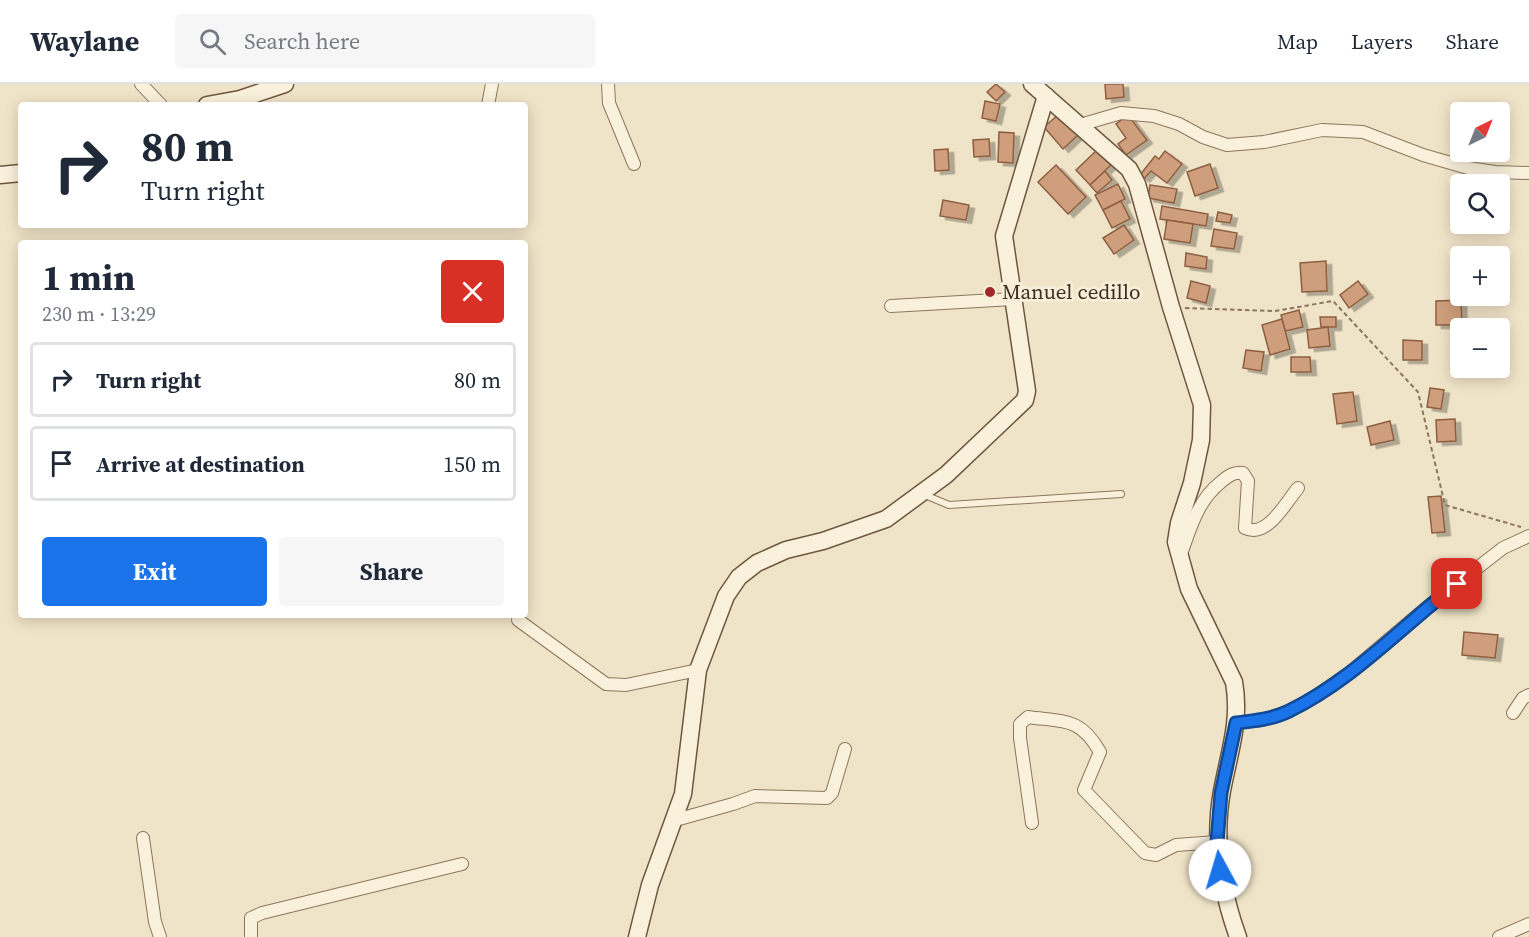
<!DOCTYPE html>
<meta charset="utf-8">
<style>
body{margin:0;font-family:"Source Serif 4",serif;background:#f6f6f7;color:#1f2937;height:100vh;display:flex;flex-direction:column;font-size:22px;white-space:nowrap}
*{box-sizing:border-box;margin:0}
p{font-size:20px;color:#747a83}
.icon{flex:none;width:33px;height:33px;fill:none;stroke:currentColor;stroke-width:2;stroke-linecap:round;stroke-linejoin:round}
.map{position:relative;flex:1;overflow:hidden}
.side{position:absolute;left:18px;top:156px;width:510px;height:378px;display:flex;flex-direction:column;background:#fff;border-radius:6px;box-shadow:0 3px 15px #0003}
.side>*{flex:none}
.guide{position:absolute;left:18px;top:18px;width:510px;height:126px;border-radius:6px;box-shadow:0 3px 15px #0003;background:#fff;color:#1f2937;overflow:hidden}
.needle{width:39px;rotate:43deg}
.tools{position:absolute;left:1450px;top:18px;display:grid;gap:12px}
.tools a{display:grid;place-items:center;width:60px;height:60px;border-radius:6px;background:#fff;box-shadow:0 3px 15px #0003;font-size:30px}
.pin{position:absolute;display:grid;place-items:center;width:51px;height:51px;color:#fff;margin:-26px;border-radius:12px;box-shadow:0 3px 9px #0006}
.me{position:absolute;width:66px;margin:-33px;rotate:354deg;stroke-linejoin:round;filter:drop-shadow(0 0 4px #0008)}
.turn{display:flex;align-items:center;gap:21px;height:126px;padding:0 24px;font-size:27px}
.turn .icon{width:78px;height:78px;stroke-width:2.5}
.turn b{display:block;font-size:42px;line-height:51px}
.round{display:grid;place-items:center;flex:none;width:63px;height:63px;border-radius:6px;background:#f6f6f7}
.head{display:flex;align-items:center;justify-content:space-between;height:102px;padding:0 24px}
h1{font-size:36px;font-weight:700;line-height:45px}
.cta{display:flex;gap:12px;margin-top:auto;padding:12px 24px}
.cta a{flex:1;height:69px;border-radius:6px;background:#1a73e8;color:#fff;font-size:24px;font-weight:700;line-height:69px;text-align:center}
.cta a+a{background:#f6f6f7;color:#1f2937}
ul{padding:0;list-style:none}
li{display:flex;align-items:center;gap:18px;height:75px;margin:0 12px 9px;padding:0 12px;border:3px solid #e0e1e3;border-radius:6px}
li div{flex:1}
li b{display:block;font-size:22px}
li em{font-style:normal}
header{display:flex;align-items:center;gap:36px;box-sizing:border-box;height:84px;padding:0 30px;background:#fff;border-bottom:2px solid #e0e1e3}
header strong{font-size:28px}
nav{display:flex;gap:33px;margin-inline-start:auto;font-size:21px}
.search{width:420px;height:54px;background:#f6f6f7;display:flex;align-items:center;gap:15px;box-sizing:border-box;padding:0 21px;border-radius:6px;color:#747a83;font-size:22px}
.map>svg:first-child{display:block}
.building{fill:#cf9f7d;stroke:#8d5f41;stroke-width:1.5;filter:url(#shadow)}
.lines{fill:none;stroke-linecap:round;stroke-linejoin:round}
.lane-casing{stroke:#8d765c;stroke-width:8}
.street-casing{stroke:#8d765c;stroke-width:14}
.secondary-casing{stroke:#6f573f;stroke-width:19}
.path{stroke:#8d765c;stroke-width:2;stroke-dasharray:4.5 3;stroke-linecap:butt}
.lane{stroke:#faf1dc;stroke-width:6}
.street{stroke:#faf1dc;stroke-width:12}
.secondary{stroke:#faf1dc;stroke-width:16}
.route-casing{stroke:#114b97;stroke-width:15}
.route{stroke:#1a73e8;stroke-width:10}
.poi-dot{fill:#9e2a2b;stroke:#f7eed8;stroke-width:2}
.labels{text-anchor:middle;stroke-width:6;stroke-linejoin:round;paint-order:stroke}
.poi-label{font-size:21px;fill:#3d2e20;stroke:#f7eed8;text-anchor:start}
</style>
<header>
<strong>Waylane</strong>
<div class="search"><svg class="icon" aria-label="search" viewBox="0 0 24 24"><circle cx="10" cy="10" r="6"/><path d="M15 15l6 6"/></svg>Search here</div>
<nav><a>Map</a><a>Layers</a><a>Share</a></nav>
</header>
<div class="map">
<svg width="1529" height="853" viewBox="0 0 1529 853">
<defs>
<filter id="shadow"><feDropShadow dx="5.5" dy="3.5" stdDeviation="0" flood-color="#0004"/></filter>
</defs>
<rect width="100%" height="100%" fill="#f0e4c8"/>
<!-- building -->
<g class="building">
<polygon points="996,0 1005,8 996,17 987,8"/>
<polygon points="1105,0 1123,0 1124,13 1106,15"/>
<polygon points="985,17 1000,20 996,37 982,34"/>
<polygon points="1059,30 1078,51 1063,65 1044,43"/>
<polygon points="1128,31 1147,56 1126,71 1118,60 1126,54 1116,40"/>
<polygon points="999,48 1014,49 1013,79 998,78"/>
<polygon points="989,55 990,72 974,73 973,56"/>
<polygon points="948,65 949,86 935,87 934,66"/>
<polygon points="1097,66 1111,81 1090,101 1076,86"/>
<polygon points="1165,67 1182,80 1167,99 1151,87 1144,95 1140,91 1155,72 1159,75"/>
<polygon points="1210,80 1218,104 1195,112 1187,88"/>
<polygon points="1056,81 1086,113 1068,130 1038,98"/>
<polygon points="1105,87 1112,96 1097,109 1090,101"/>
<polygon points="1118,100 1125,115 1103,126 1095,111"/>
<polygon points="1150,101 1177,105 1174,119 1148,114"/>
<polygon points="943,116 969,121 966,136 940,132"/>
<polygon points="1121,117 1130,135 1112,144 1103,126"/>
<polygon points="1162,122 1208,130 1206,142 1160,135"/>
<polygon points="1218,128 1232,131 1230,139 1216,137"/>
<polygon points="1167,136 1193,140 1190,159 1164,155"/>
<polygon points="1124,141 1134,156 1114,170 1103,154"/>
<polygon points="1214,145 1237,149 1234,165 1211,162"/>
<polygon points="1186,169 1207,173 1206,185 1185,182"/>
<polygon points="1326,177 1327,207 1302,208 1300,179"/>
<polygon points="1191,197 1210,202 1206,219 1187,214"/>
<polygon points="1358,197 1368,210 1349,224 1340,211"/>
<polygon points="1461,216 1462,241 1436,241 1436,217"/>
<polygon points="1299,226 1303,243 1285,247 1281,231"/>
<polygon points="1320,233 1336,233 1336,243 1321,243"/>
<polygon points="1282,235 1290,265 1270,271 1262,241"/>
<polygon points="1328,243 1330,262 1309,264 1307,246"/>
<polygon points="1403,256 1422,257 1422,276 1403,276"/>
<polygon points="1246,266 1264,268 1261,287 1243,284"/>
<polygon points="1291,273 1310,273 1311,288 1291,288"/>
<polygon points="1430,304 1444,306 1441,325 1427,323"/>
<polygon points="1353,308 1357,337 1337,340 1333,310"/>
<polygon points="1455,335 1456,357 1437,358 1436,336"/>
<polygon points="1390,337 1394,356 1371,361 1367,343"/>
<polygon points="1441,412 1445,448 1432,449 1428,413"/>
<polygon points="1464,548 1498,551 1495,574 1462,571"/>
</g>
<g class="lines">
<!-- lane casing -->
<g class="lane-casing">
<polyline id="lane" points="925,411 949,421 1121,410"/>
</g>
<!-- street casing -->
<g class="street-casing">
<g id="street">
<polyline points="141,0 161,21"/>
<polyline points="608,0 609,19 634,80"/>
<polyline points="488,21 492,0"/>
<polyline points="1080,41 1121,29 1154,32 1179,40 1203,53 1227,61 1264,58 1322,46 1363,48 1423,71 1468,84 1495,88 1529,89"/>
<polyline points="891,222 1013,215"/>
<path d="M1180 473C1190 445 1197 417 1221 398 1228 392 1233 388 1243 389L1248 397 1245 444C1267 455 1286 418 1298 404"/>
<polyline points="518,536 606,600 626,601 698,586"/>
<polyline points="1513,629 1523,614 1529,611"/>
<polyline points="1236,639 1262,636 1288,628 1314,613 1349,589 1427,523 1503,464 1529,452"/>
<polyline points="672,737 733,720 755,712 827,714 832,709 845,665"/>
<path d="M1032 739 1020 654V640L1028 633C1064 638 1080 633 1100 668L1084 706 1145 769 1156 771 1176 761 1217 758"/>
<polyline points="143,754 155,838 160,853"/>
<polyline points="251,853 251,834 262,829 462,780"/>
<polyline points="1499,853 1529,840"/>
</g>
</g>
<!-- secondary casing -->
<g class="secondary-casing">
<g id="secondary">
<path d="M1032 0 1129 85 1137 100 1171 223 1202 321 1201 356 1192 399 1179 439 1176 458 1189 505 1234 598C1241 637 1229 669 1222 707 1213 757 1221 806 1238 853"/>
<polyline points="207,21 240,15 285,0"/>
<polyline points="0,91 21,89"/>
<polyline points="637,853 650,801 683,710 698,586 726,512 739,493 757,479 786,466 823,457 886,435 946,391 1025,316 1027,307 1004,152 1046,12"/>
</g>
</g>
<!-- path -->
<polyline class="path" points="1185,224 1275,227 1333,217 1418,308 1445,421 1521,443"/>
<!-- lane -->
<use href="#lane" class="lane"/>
<!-- street -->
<use href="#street" class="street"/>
<!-- secondary -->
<use href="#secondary" class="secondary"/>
</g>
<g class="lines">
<!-- route casing -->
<g class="route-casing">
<path id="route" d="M1220 786 1217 758 1221 709 1236 639C1254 637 1273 635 1289 627 1353 596 1402 542 1457 500"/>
</g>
<!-- route -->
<use href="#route" class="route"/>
</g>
<!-- markers -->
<circle class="poi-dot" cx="990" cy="208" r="6"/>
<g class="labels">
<!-- poi labels -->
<g class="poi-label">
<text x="1002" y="215">Manuel cedillo</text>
</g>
</g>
</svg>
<div class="tools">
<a><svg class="needle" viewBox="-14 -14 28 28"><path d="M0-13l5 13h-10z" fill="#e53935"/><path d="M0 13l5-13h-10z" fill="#747a83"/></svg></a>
<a><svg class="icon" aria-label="search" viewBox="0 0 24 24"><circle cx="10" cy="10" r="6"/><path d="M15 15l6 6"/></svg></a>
<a>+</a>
<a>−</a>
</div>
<div class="pin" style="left:1457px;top:500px;background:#d93025"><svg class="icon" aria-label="arrive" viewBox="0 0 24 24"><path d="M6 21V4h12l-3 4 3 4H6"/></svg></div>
<svg class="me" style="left:1220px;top:786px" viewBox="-20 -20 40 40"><circle r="19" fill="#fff"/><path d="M0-13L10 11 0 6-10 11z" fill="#1a73e8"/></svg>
<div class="guide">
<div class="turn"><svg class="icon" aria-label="right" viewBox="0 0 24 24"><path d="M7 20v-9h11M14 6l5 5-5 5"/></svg><div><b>80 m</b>Turn right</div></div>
</div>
<section class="side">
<div class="head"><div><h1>1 min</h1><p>230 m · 13:29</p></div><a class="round" style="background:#d93025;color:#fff"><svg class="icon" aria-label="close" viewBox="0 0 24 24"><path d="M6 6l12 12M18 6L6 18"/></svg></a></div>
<ul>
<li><svg class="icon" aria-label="right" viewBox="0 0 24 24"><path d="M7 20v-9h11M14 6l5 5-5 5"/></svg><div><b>Turn right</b></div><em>80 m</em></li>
<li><svg class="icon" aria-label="arrive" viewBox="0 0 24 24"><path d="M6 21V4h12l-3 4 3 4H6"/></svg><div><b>Arrive at destination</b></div><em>150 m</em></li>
</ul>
<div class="cta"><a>Exit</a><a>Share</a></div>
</section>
</div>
